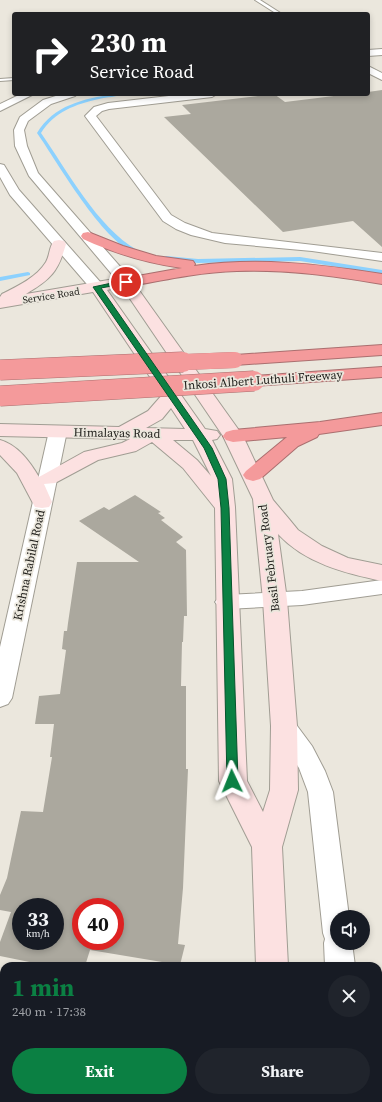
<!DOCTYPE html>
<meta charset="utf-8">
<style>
body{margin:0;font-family:"Source Serif 4",serif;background:#20242c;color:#f1f3f6;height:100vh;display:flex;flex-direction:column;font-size:15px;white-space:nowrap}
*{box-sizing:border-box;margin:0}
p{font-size:13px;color:#9ea1a6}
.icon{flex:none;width:22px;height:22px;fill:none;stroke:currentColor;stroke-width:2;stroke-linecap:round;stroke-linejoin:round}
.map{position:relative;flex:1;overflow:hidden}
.details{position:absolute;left:0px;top:962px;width:382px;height:140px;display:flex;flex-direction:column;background:#171b24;border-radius:12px 12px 0 0;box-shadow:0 2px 6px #0003}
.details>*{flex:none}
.banner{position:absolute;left:12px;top:12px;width:358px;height:84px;border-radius:4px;box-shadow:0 2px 6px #0003;background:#202124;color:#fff;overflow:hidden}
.fabs{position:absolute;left:330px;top:910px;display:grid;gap:8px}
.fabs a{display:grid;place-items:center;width:40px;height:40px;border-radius:50%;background:#171b24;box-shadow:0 2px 6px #0003;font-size:20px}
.speed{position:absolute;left:12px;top:898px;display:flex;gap:8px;font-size:20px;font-weight:700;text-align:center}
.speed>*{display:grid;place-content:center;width:52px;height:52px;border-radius:50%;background:#171b24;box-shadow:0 2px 6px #0003;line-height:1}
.speed small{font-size:10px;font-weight:400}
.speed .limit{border:6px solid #d22;background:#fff;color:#111}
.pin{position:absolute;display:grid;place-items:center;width:34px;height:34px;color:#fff;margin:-17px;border:2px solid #fff;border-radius:50%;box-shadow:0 1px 4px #0007}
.me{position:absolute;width:44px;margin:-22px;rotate:358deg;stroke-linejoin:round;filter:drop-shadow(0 0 3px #0008)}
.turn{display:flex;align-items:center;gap:14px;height:84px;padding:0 12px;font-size:18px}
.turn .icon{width:52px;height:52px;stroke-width:2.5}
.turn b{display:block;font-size:28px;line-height:34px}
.round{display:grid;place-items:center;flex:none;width:42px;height:42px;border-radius:21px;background:#20242c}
.overview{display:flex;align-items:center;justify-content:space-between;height:68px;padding:0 12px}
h1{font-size:24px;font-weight:700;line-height:30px;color:#0b8043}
.button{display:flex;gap:8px;margin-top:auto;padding:8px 12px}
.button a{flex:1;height:46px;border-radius:24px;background:#0b8043;color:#fff;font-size:16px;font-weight:700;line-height:46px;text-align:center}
.button a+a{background:#20242c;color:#f1f3f6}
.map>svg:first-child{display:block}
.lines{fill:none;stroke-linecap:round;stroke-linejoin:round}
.stream{fill:#8cd1fe;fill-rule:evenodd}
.building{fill:#aba89e;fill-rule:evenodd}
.lane-casing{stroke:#a09d93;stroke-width:2}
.street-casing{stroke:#a09d93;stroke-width:2}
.secondary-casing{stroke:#a09d93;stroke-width:2}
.highway-casing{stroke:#aa6f6f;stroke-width:2}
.lane{fill:#fff;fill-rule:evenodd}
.street{fill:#fff;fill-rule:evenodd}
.secondary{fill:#fce1e1;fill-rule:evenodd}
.highway{fill:#f49a9b;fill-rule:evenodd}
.highway-bridge-far1-casing{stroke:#aa6f6f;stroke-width:16;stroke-linecap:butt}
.highway-bridge-casing{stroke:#aa6f6f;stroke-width:21;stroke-linecap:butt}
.highway-bridge-far1{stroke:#f49a9b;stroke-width:16}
.highway-bridge{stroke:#f49a9b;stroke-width:20}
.route{fill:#0b8043;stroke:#07532c}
.labels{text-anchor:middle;stroke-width:3.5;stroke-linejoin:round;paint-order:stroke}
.far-street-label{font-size:10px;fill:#21201c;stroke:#ebe7dd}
.street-label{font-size:12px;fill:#21201c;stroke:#ebe7dd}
</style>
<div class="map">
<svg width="382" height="1102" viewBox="0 0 382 1102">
<rect width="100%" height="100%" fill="#ebe7dd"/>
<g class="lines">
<!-- stream -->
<g class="stream">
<path d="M114 94H124C117 97 107 97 99 99 76 104 54 112 41 133 67 170 97 227 137 250L138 251 135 253C102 241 58 163 37 133 54 105 83 99 114 94Z"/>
<polygon points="166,256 198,259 300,257 382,270 382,274 300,261 198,263 164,259 164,257"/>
<polygon points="28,272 30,273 30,275 0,281 0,277"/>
</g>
</g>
<!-- building -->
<g class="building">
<polygon points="382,90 382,247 353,221 283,232 164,117 191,114 182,105 274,94 285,102 350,94 368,94 368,92"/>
<path d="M135 495 161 512 158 513 165 518 161 520 183 537 176 542 186 550 187 616H184L183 642H182L181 686H186V769H188L183 888 178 944 185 945 180 965 90 950 85 966H49L0 956V942L11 912 0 910V895L7 878 21 811 43 812 52 757H50L54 724H35L39 696 60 694 66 650 62 649 64 631H67L68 623 77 562H139L79 521 104 507 109 510ZM21 907H55V941H21ZM81 907H115V941H81Z"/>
</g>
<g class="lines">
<!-- lane casing -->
<g class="lane-casing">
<g id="lane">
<polygon points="255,0 260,0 282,14 277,14"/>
<polygon points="14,78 14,80 0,81 0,79"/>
</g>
</g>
<!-- street casing -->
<g class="street-casing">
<g id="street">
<polygon points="382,49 382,55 368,56 368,50"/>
<polygon points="368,66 382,73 382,80 368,73"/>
<polygon points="21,94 34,94 0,111 0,104"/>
<polygon points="62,94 77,94 75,96 51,104 28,121 24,130 27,146 38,173 131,279 133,282 131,285 121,285 29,176 15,146 14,130 20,117 43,100"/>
<polygon points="186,94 217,94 212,97 109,109 102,111 96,116 171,215 185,223 212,233 382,253 382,261 312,251 225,243 191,235 176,229 163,221 85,116 94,107 108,103"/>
<polygon points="0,164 4,165 19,190 102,284 104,287 102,290 92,290 10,195 0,177"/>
<polygon points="58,426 64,427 67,431 12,698 8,704 0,707 0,647 49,431 52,427"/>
<polygon points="382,580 382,594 302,605 226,609 219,607 215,602 219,597 226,595 302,591"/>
<polygon points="284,717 292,719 312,746 325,771 333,792 349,917 337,917 337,943 352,943 355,966 325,966 324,943 325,939 323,933 308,792 299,768 272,726 276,719"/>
<polygon points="339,1098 371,1098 372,1102 340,1102"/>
</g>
</g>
<!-- secondary casing -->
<g class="secondary-casing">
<g id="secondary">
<path d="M59 240 64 241 66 244C58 272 51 279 26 294L126 277 131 279 243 436 273 500 289 519 298 530 322 546 348 558 382 565V581C344 573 305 563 278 534L287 600 297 726 298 790 282 847 288 966H256L252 847 219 781 215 508 183 468 152 442 136 451 98 460 55 483 44 484 52 502 49 507 42 508 35 507 17 473 0 455V440C18 445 30 462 39 477L84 452 122 443 130 439 0 436V424L119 427 148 411 162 395 93 292 0 308V297L2 294C18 286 37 277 46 262 50 255 49 247 54 241ZM122 287 223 436 253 499 263 600 271 726 270 790 263 812 247 781 235 507 232 479 212 440 217 439 220 435 217 431 205 429 107 290ZM171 408 185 429 146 428 162 419ZM173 440H193L211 476 197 460Z"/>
<rect x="260" y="1098" width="36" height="4"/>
</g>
</g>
<!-- highway casing -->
<g class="highway-casing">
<g id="highway">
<path d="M88 232 123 246 156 256 193 261 195 264 194 266C257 257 319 264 382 274V284C334 276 286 269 237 271 200 272 163 280 126 287L121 285 118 282 121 279 182 268C146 263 116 254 83 239L81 236 83 233Z"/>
<polygon points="382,345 382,355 235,365 229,364 226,360 229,356 235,355"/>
<polygon points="382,367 382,377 254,386 248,385 245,381 248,377 254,376"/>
<polygon points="382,413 382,425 319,434 317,437 298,446 260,479 253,481 246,479 243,475 246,471 287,437 233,442 226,440 223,436 226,432 233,430 320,422"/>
</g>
</g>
<!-- lane -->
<use href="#lane" class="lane"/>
<!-- street -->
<use href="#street" class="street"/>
<!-- secondary -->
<use href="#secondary" class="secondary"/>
<!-- highway -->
<use href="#highway" class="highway"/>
<!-- highway-bridge-far1 casing -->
<g class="highway-bridge-far1-casing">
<polyline id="highway-bridge-far1" points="160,363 235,360"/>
</g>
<!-- highway-bridge casing -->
<g class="highway-bridge-casing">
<g id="highway-bridge">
<polyline points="0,370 183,362"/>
<polyline points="0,396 254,381"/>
</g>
</g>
<!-- highway-bridge-far1 -->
<use href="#highway-bridge-far1" class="highway-bridge-far1"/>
<!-- highway-bridge -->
<use href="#highway-bridge" class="highway-bridge"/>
</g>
<!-- route -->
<polygon class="route" points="126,280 128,281 128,283 101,288 212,448 226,479 229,508 238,781 237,785 228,785 227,781 221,508 218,479 204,448 93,287"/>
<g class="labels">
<!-- far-street labels -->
<g class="far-street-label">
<text transform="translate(51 295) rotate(-9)" y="4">Service Road</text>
</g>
<!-- street labels -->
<g class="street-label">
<text transform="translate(263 380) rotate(-4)" y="4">Inkosi Albert Luthuli Freeway</text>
<text transform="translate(117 433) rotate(1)" y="4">Himalayas Road</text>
<text transform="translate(269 558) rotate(-97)" y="4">Basil February Road</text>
<text transform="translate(29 565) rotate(-78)" y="4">Krishna Rabilal Road</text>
</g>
</g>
</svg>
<div class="fabs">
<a><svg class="icon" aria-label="sound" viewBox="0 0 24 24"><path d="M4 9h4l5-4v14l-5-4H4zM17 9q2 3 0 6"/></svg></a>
</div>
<div class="speed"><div>33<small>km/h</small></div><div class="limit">40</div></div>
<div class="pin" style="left:126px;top:282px;background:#d93025"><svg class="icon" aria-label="arrive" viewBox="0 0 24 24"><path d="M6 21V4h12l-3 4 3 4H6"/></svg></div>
<svg class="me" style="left:232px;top:781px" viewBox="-20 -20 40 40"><path d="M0-17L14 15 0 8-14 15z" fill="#0b8043" stroke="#fff" stroke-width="4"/></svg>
<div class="banner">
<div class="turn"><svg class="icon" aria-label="right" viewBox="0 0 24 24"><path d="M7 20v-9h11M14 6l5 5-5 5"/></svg><div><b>230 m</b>Service Road</div></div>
</div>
<section class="details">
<div class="overview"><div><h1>1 min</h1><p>240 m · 17:38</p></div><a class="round"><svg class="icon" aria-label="close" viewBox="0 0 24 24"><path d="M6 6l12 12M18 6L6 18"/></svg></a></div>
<div class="button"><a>Exit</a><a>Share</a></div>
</section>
</div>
